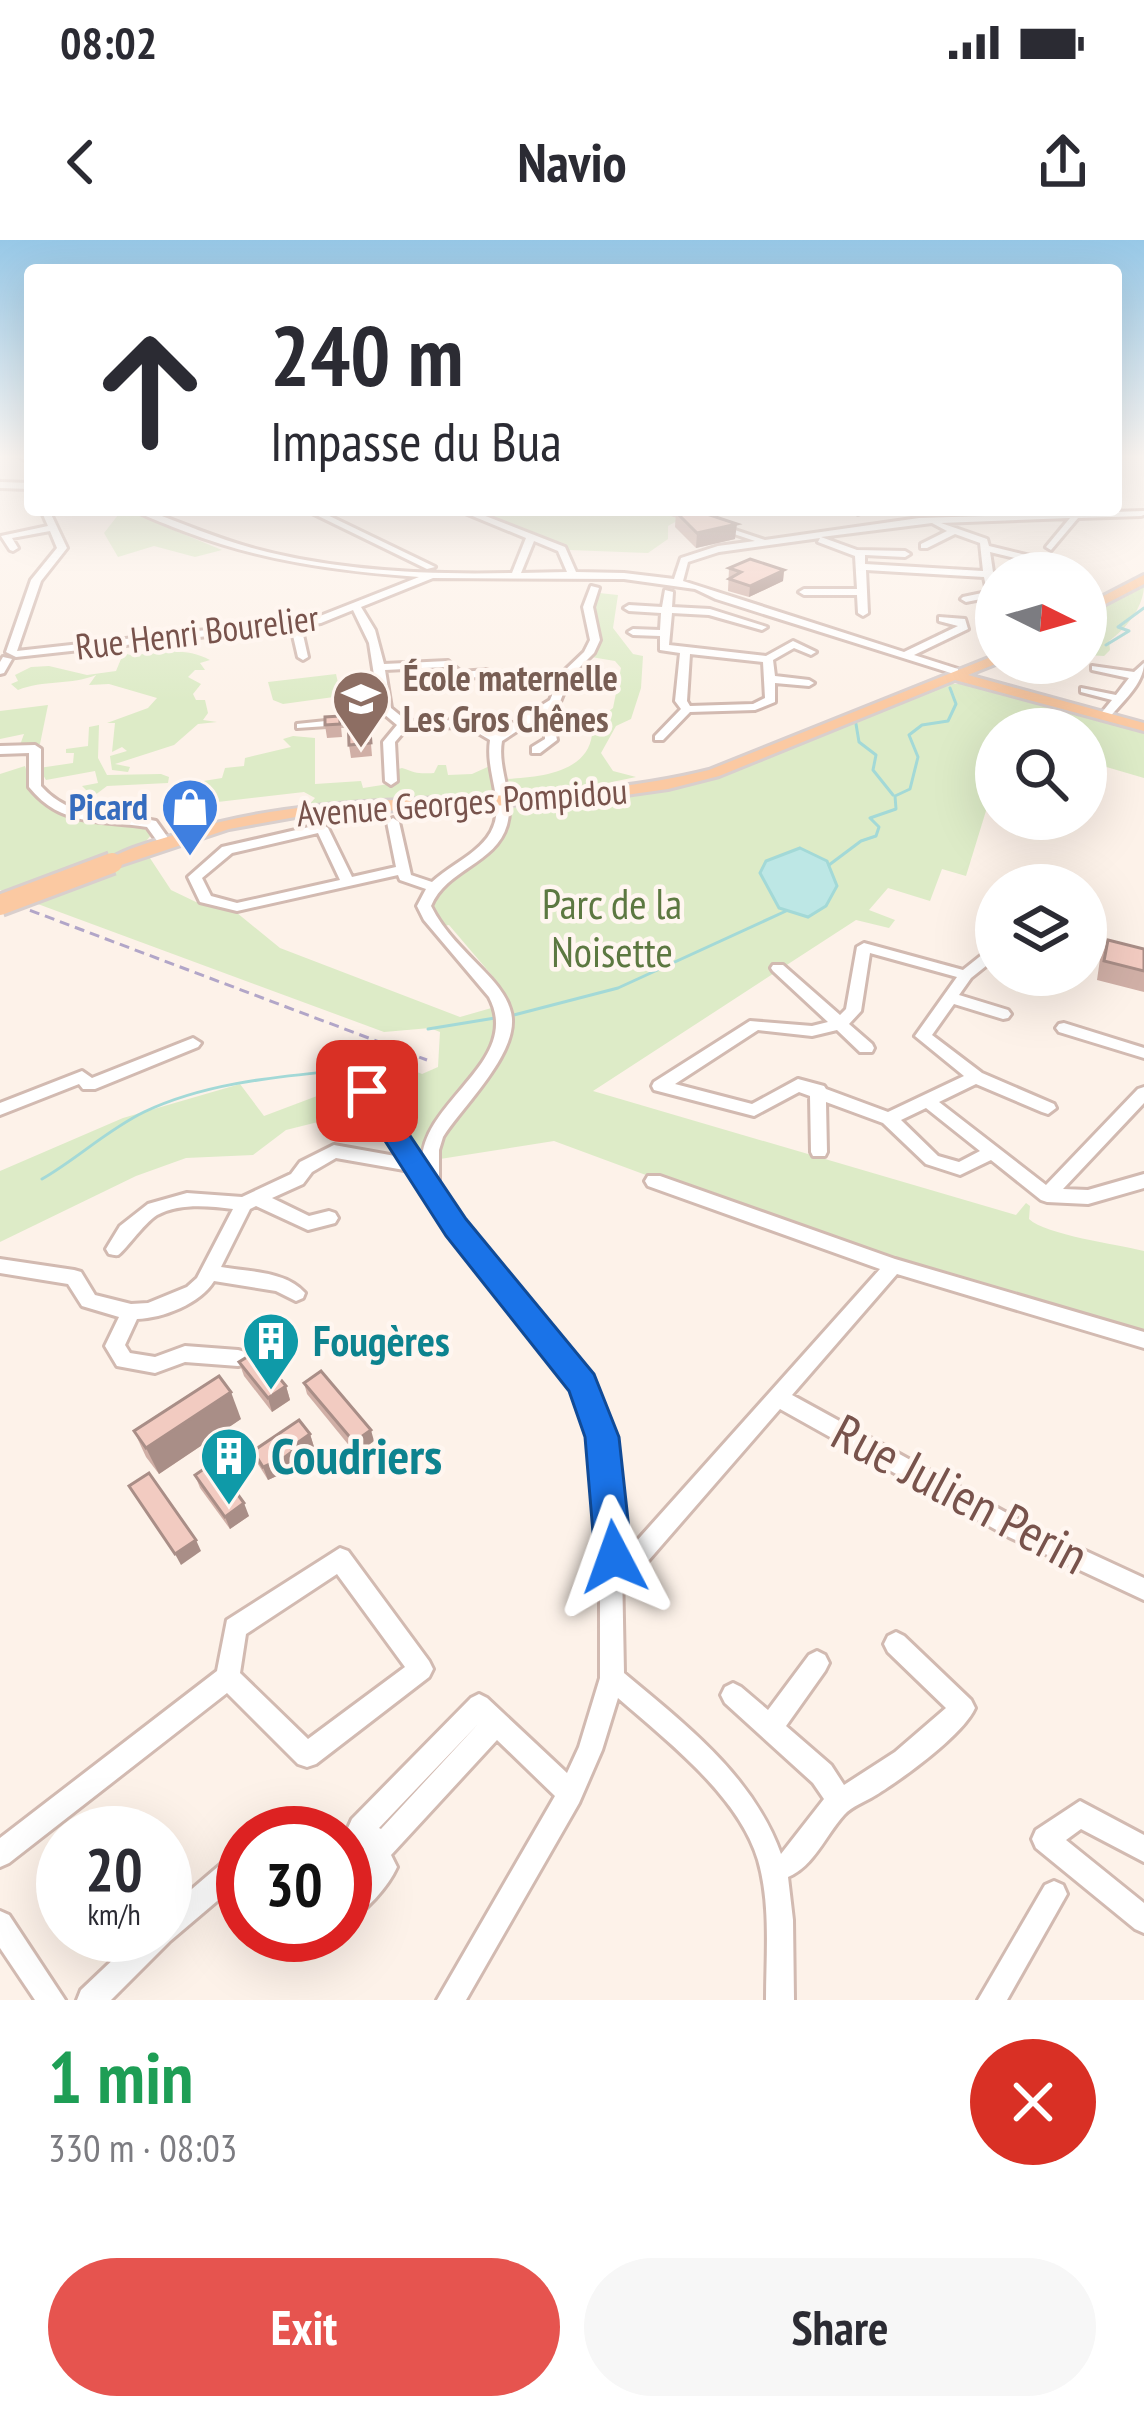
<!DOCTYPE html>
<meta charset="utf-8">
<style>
body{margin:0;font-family:"PT Sans Narrow",sans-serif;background:#f7f7f7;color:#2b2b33;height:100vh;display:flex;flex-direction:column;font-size:45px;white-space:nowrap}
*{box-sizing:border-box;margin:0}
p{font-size:39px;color:#7c7c81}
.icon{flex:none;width:66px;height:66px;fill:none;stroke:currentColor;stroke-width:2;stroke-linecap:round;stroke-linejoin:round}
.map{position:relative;height:1760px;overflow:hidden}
.sheet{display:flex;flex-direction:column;background:#fff;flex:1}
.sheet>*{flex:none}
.top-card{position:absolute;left:24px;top:24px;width:1098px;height:252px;border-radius:12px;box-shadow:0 12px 48px #0002;background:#fff;color:#2b2b33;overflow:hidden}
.needle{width:78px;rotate:95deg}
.buttons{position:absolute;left:975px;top:312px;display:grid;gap:24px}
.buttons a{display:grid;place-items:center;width:132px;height:132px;border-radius:50%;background:#fff;box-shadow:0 12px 48px #0002;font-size:60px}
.speed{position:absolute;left:36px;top:1566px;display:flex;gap:24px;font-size:60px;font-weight:700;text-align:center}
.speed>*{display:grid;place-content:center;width:156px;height:156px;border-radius:50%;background:#fff;box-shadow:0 12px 48px #0002;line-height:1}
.speed small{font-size:30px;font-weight:400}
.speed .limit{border:18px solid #d22;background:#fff;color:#111}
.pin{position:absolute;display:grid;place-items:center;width:102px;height:102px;color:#fff;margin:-51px;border-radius:24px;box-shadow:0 6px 18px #0006}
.me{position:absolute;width:132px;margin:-66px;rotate:356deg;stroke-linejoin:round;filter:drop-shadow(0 0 9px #0008)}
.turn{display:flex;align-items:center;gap:42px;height:252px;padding:0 48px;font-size:54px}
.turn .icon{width:156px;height:156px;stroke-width:2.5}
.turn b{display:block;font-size:84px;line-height:102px}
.round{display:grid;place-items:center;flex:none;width:126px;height:126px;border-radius:63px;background:#f7f7f7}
.summary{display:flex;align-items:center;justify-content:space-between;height:204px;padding:0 48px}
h1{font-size:72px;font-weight:800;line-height:90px;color:#1e9e55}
.action{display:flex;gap:24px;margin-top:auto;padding:24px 48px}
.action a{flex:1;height:138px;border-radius:72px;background:#e6544f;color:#fff;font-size:48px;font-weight:800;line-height:138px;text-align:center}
.action a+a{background:#f7f7f7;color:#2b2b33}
.status{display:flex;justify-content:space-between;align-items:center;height:84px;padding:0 60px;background:#fff;direction:ltr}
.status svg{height:33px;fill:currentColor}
header{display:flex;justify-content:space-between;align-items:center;height:156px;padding:0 48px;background:#fff;font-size:54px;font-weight:800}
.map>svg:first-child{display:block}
.green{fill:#ddebc7}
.water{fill:#bde7e5;stroke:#a3d9d7;stroke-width:3}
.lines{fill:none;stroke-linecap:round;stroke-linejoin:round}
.stream{stroke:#a3d9d7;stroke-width:3}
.minor-casing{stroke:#d2bab1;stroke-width:6}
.major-casing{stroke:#d9cfcd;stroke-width:6}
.minor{fill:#fff;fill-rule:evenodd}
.major{fill:#fbc9a2;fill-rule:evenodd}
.rail{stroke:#b2a6c8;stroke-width:3;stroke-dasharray:10 6;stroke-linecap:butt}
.major-bridge-casing{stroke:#d9cfcd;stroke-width:26;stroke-linecap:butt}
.major-bridge{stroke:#fbc9a2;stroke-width:20}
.wall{fill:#d0afa6}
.shaded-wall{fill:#a98e87}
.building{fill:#f2cbc1;stroke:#a98e87;stroke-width:3}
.route{fill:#1a73e8;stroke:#114b97;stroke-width:3}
.labels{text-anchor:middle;stroke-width:9;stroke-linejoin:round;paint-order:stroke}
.far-street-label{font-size:36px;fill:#78534c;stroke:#fff6f0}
.far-education-label{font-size:36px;font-weight:bold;fill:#785e54;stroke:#fff6f0;text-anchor:start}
.far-shop-label{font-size:36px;font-weight:bold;fill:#366cbe;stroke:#fff6f0;text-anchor:end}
.park-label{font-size:42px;fill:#5c7841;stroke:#fff6f0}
.culture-label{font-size:42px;font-weight:bold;fill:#0d838f;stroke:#fff6f0;text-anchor:start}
.near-culture-label{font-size:51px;font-weight:bold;fill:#0d838f;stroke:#fff6f0;text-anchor:start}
.near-street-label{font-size:51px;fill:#78534c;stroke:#fff6f0}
</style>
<div class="status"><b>08:02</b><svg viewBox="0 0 49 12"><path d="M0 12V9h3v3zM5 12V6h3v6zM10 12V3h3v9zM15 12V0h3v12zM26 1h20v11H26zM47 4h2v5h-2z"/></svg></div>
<header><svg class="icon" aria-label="back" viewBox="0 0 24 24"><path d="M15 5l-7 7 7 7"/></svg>Navio<svg class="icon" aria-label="share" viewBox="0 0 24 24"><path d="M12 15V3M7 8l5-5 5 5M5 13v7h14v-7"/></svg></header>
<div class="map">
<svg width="1144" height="1760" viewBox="0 0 1144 1760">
<rect width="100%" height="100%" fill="#fdf2e9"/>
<!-- green -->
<g class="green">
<polygon points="122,270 125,270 222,310 195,317 154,306 118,317 104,293"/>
<polygon points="468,270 662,270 684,277 668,286 668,299 648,313 569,310"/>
<path d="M1144 345C1144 367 1126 389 1109 401L1110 410 1104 416 1086 415V374Z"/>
<path d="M599 353 618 355 613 388 633 414 643 416 641 448 631 479 616 486 601 513 613 531 636 537 574 550 508 548 507 539C539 537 587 533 592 495L586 488 613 468 621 428 615 421 591 417C605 393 589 375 599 353Z"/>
<path d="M98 407C112 407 124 416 136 415 162 412 186 407 210 420L200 423 205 430H195L188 437 201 444 193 454 196 460H205L208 473 203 480 217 482 198 484 174 505 115 524 130 527 128 532 112 530 110 516 127 511 122 507 112 512 115 483H107L148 468 157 458 109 444 89 445 96 435C73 445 42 440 18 450L11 444 18 441 15 435 31 427 49 426 87 435 116 431 121 419Z"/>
<polygon points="336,434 341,456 283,464 273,460 268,442"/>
<path d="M945 444H965L1144 490V538L1086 521V489H996V563L989 561 966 636 942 629 930 661 888 648 869 670 895 680 889 688 856 680 593 851 1016 975 1026 963 1030 966 1029 979C1046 995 1116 1004 1144 1011V1093L754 975 554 901 440 919 451 863 425 903 427 931 376 856 383 832 373 825 383 818 422 834 438 827 440 792 430 788 384 792 0 650V534L25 526C48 601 93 567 146 590L152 594 142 606 171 650 196 662 231 668 280 708 460 777 495 767 496 798 486 814 497 817 505 808 514 776 489 743 495 739 449 685 443 686 433 666 444 644 500 601 511 568 671 550 725 534Z"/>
<polygon points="48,465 40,504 20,505 24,494 0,499 0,471"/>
<polygon points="99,485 98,518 107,535 161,534 169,537 168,543 107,546 78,568 66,564 75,565 90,554 82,546 98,543 95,531 46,540 39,528 73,523 74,513 66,513 66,509 88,506 89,487"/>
<path d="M293 496 315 498V544L361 541 363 548 395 543V530L402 528C417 533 417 534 434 533L438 525H446L448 535 472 534 492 525 496 550 471 556 308 566 315 558 304 552 175 567 179 545 222 538 225 528 244 526 245 518 291 507 283 499Z"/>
<polygon points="240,844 264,876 325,853 335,860 360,854 374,868 286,890 253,915 186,918 136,936 0,1002 0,931 123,878"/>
</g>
<!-- water -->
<polygon class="water" points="800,608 827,621 837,646 826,666 808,677 779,668 760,633 766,621"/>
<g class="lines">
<!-- stream -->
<g class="stream">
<polyline points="1106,405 1129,391 1118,387 1144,368"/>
<polyline points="856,484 859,502 876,515 873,530 893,555"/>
<polyline points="829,625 861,601 876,596 879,587 870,578 896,569 895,556 910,549 918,517 909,495 922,485 948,481 956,464 950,448"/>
<polyline points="510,776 618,748 786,671"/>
<polyline points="428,789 495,778"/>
<path d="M42 939C77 919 107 890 144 872 211 840 290 836 363 828"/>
</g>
<!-- minor casing -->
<g class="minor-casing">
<g id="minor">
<polygon points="16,215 30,218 30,223"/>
<polygon points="0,242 30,243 30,249 0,248"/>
<path d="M41 270H49L67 308 41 341 17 411 315 378 419 337C338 331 262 321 186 292 169 285 150 279 134 270H146C181 283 216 298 252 308 335 331 426 335 512 333L526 298 458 270H470L565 307 576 332 624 333 674 339 681 318 718 306 755 301 662 270H675L765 300 919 278 1144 271V275L1141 276 1078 278 1051 310 1046 307 1070 278 941 283 987 299 989 306 1030 316 1040 333H1030L1023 320 990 312 993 332 999 333H996V360L991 357 966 362 961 359 963 357 987 352 984 337 866 330 868 373 863 376 858 373 857 355H804L799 352 804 349H857L855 316 818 302 820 298 719 312 688 322 683 341 904 412 958 386 939 381V377L965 379 968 389 914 415 958 429V433L954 434 716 359 695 349 624 339 433 338 361 367 375 390 384 424 448 421 461 432 487 430 492 433 487 436 458 439 445 427 385 430 391 468 407 481 470 480 496 494 550 460 561 434 584 412 590 400 583 367 591 346 599 348 593 367 600 400 594 413 570 437 559 464 534 480 555 490 557 500 540 513H532V507L545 499V494L526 485 502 501C497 529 515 557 507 585 496 624 446 629 431 666 444 692 464 710 484 731 494 741 506 755 510 769 524 809 463 865 443 897L439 910V947L462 982 593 1144 613 1197 622 1274V1305L634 1304 880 1029 648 946 645 941 648 936H660L895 1019 1144 1092V1108L897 1034 792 1155 1025 1283 1144 1338V1360L1009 1297 780 1169 648 1321 622 1327 624 1433C685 1484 753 1536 781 1614L824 1559 813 1543 725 1463 721 1455 725 1447 733 1443 741 1447 768 1470 809 1415 817 1411 825 1415 829 1423 825 1431 786 1486 831 1525 844 1545 895 1512 946 1468 888 1412 884 1404 888 1396 896 1392 904 1396 971 1460 975 1468C963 1495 902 1539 876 1555 865 1562 852 1566 844 1575 825 1596 814 1626 788 1637L793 1680 794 1760H766C766 1714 771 1665 758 1620 739 1556 666 1500 618 1458L602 1510 579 1563 466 1760H437L555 1556 497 1500 391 1615 397 1627C388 1647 365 1673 345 1682V1650L368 1626 362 1614 364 1609 352 1597 348 1588 352 1579 471 1458 479 1454 487 1458 567 1533 579 1507 600 1438V1274L593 1197 575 1149 450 992 410 931 336 918 312 932 303 944 272 958 309 976 329 971 335 973 338 978 335 983 308 990 256 966 250 969 221 1027C249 1032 286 1031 305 1053L303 1058 296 1061 276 1051 214 1041C200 1064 163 1078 137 1079L125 1105 130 1113 155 1117 185 1106 238 1110 245 1112 248 1118 245 1124 238 1126 185 1122 155 1133 117 1126 105 1106 119 1077 82 1066 68 1044 0 1033V1019L74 1030 81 1032 95 1055 131 1064 148 1063 187 1047 197 1038 233 969C208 966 180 963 157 975 144 983 122 1014 118 1015 115 1016 112 1014 109 1014L106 1009 109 1004 120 986 148 964 187 953 242 957 291 934 300 922 334 905 401 917 359 851 367 845 373 847 422 921C423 860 523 821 489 757L424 680 417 666 426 649 400 640 398 635 237 671 200 662 188 637 222 607 322 584 328 588 352 637 396 627 387 582 393 578 399 582 411 635 432 642C462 615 503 606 496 557 493 537 487 520 490 500L468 487 407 488 395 502 397 541 391 545 385 541 383 502 397 485 384 474 357 484 297 488V484L355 478 379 467 369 403 353 370 321 383 301 386 308 417 303 420 298 417 291 387 16 417 6 412 31 340 57 308 50 291 12 298 18 308 13 311 10 310 1 296 48 286ZM932 283 947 291 921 304V308H927L955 294 980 303 983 331 865 324V315L905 317 910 314 905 311 857 310 821 297ZM534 301 558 311 567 332 521 333ZM318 593 340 640 237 663 211 656 202 638 232 613ZM479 1483 381 1589 379 1588Z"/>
<polygon points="306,270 317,270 435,327 427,329"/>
<polygon points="854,270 865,270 858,274"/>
<path d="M665 350 673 352 672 367 710 369 767 387 762 390 709 375 672 373 669 405 766 416 793 401 816 412 811 415 794 408 773 420 775 436 809 440 814 443 809 446 775 443V462L755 470 690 472 663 500H655V496L681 469 675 461 680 413 660 410V396L633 395 628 392 633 389 660 390 661 373 629 371 624 368 629 365 662 367ZM690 414 763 422 765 458 753 464 690 466 687 461Z"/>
<polygon points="996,366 996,373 985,378 980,375"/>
<polygon points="3,417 12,419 4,433 0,434 0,422"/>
<path d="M1144 423C1144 444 1121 463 1109 478H1101L1099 476 1112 460 1081 452V448L1116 455 1129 438 1092 430V426L1134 432Z"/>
<path d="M35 505 41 509V546C73 582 113 572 156 581L171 602 170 605H160L147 587C100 579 62 588 29 547V513L0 514V506Z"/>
<path d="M864 703 963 730 983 714H996V724L991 722 971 738 959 755 1008 770 1011 774 1008 778 1003 779 954 764 932 795 982 833 1054 864 1056 868 1048 874 1042 872 976 844 939 862 1046 945 1138 849 1144 847V863L1063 949 1088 950 1144 934V948L1088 964 1047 962 1041 960 991 920 960 935 926 924 883 883 826 862 827 912 825 916H813L811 912 810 856 799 852 754 876 654 850 652 846 654 842 750 781 812 786 828 782 773 731 771 728 773 725H783L840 775 846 769 857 707ZM870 713 957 737 915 796 964 836 888 872 826 849 824 846 798 839 752 864 675 844 758 790 812 796 837 790 860 812H872L874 808 872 804 849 784 861 771ZM926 868 980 911 959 922 938 916 901 880Z"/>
<polygon points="1064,783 1144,808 1144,818 1059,792 1056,788 1059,784"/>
<polygon points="193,798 201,803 198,807 95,849 83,849 79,844 0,875 0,863 82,831 92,838"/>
<path d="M340 1308 348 1311 429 1421 433 1429 429 1437 316 1524 307 1527 298 1524 227 1453 9 1623 0 1627V1598L217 1431 227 1380ZM337 1334 405 1427 308 1499 240 1433 246 1394Z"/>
<polygon points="1080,1561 1144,1595 1144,1622 1081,1589 1066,1600 1144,1663 1144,1693 1135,1689 1036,1608 1032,1599 1036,1590"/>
<polygon points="243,1609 243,1639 170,1701 111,1760 77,1760 81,1750 139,1695 165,1695 165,1672 234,1613"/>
<polygon points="1054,1641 1063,1645 1067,1654 1007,1760 978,1760 1045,1645"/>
<polygon points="0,1671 9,1675 65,1760 35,1760 0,1708"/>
</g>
</g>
<!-- major casing -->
<g class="major-casing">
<g id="major">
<polygon points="1144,335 1144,344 1086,374 1086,365"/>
<path d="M996 415 998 423 968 435 1144 483V491L955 440 719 536 668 549 576 562 312 574 229 589 112 628 104 623C124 608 156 601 180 593 352 539 534 574 709 530Z"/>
</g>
</g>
<!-- minor -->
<use href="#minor" class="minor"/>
<!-- major -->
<use href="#major" class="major"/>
<!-- rail -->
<polyline class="rail" points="0,659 427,820"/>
<!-- major-bridge casing -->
<g class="major-bridge-casing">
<polyline id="major-bridge" points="0,665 112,623"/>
</g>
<!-- major-bridge -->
<use href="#major-bridge" class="major-bridge"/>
</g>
<!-- wall -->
<g class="wall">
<polygon points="676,272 735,299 696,308 675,287"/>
<polygon points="729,328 784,330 783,341 749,357 728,351"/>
<polygon points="340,476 342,497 327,498 325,485"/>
<polygon points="369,480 372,516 351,518 349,505"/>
<polygon points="1108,700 1144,709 1144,752 1097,740 1100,719"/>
<polygon points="239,1122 286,1146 290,1160 272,1172 244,1136"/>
<polygon points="304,1143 374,1201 356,1214 307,1154"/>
<polygon points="241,1179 159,1234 146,1217 134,1191"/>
<polygon points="310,1194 314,1207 295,1220 297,1224 290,1230 268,1240 258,1224 253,1211"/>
<polygon points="195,1235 249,1276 230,1289 200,1248"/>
</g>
<!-- shaded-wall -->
<g class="shaded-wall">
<polygon points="737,284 735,299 696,308 697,293"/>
<polygon points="784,330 783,341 749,357 750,346"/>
<polygon points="286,1146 290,1160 272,1172 268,1158"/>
<polygon points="231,1152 241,1179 159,1234 146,1208"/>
<polygon points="371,1190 374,1201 356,1214 354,1202"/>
<polygon points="310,1194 314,1207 295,1220 297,1224 290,1230 268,1240 263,1227"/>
<polygon points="244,1263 249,1276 230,1289 225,1277"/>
<polygon points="196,1300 201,1311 181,1325 175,1314"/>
</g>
<!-- building -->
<g class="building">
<polygon points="679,270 695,270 737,284 697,293 676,272"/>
<polygon points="750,319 784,330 750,346 729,339 741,332 729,328"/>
<polygon points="360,474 360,481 369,480 371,503 349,505 348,476"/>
<polygon points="340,476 340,484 325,485 325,477"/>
<polygon points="1108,700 1144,709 1144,731 1104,721"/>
<polygon points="257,1111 286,1146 268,1158 239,1122"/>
<polygon points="321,1131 371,1190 354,1202 304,1143"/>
<polygon points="219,1136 231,1152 146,1208 134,1191"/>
<polygon points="299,1180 310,1194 290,1208 293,1211 285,1217 263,1227 253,1211"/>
<polygon points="214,1222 244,1263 225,1277 195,1235"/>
<polygon points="149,1233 196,1300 175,1314 129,1246"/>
</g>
<!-- sky -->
<linearGradient id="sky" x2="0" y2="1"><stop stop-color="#97c8e7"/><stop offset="0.47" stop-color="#fef9f5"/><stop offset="1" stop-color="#fef9f5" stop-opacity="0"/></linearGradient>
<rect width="1144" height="461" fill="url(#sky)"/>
<!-- route -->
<polygon class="route" points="367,842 376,845 466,979 594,1134 619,1197 632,1317 626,1329 614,1335 601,1329 595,1317 585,1197 569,1151 446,996 353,851"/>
<!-- icons -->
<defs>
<g id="school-pin" transform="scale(3)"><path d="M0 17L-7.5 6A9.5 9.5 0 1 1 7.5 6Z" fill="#8d6e63" stroke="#fff6f0"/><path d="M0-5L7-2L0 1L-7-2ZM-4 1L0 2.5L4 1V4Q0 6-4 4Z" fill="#fff"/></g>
<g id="shop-pin" transform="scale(3)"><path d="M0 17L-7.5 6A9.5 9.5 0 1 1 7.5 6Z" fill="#3f7fe0" stroke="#fff6f0"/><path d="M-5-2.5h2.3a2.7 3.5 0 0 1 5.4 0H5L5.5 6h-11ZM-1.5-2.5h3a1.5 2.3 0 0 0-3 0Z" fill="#fff"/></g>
<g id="building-pin" transform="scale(3)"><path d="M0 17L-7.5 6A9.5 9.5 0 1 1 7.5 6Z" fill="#0f9aa8" stroke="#fff6f0"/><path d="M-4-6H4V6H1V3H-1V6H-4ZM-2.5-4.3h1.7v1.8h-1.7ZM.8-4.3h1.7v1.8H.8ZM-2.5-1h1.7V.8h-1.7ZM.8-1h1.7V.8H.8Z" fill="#fff"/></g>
</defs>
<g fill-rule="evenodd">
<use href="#school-pin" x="361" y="459"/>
<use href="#shop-pin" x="190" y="567"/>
<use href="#building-pin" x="271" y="1101"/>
<use href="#building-pin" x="229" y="1216"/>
</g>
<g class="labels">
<!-- far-street labels -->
<g class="far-street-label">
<text transform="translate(197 392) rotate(-7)" y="13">Rue Henri Bourelier</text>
<text transform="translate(462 562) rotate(-4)" y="13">Avenue Georges Pompidou</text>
</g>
<!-- far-education labels -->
<g class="far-education-label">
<text x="403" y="451">École maternelle<tspan x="403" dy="41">Les Gros Chênes</tspan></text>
</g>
<!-- far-shop labels -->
<g class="far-shop-label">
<text x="148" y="580">Picard</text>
</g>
<!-- park labels -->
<g class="park-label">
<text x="612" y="679">Parc de la<tspan x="612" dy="48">Noisette</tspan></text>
</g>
<!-- culture labels -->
<g class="culture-label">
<text x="313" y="1116">Fougères</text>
</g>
<!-- near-culture labels -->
<g class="near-culture-label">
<text x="271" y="1234">Coudriers</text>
</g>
<!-- near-street labels -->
<g class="near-street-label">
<text transform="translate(960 1254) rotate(28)" y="18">Rue Julien Perin</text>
</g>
</g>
</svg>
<div class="buttons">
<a><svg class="needle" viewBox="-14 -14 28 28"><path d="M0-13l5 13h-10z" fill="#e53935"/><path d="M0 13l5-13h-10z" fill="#7c7c81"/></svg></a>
<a><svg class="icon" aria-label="search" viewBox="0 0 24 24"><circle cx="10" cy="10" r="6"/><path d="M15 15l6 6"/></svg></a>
<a><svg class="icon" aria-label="layers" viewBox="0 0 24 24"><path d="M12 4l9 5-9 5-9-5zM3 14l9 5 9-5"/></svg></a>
</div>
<div class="speed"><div>20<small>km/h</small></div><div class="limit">30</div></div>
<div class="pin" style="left:367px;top:851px;background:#d93025"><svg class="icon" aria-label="arrive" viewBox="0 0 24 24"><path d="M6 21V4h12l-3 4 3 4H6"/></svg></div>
<svg class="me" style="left:614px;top:1317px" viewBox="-20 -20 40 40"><path d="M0-17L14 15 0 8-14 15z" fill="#1a73e8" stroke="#fff" stroke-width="4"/></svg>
<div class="top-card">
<div class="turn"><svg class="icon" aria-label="ahead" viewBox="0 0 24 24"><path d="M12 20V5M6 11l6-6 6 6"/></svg><div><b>240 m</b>Impasse du Bua</div></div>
</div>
</div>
<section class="sheet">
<div class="summary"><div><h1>1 min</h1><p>330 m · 08:03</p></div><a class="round" style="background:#d93025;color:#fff"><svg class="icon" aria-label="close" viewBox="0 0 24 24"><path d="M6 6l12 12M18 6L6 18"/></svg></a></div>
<div class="action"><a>Exit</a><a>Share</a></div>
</section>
